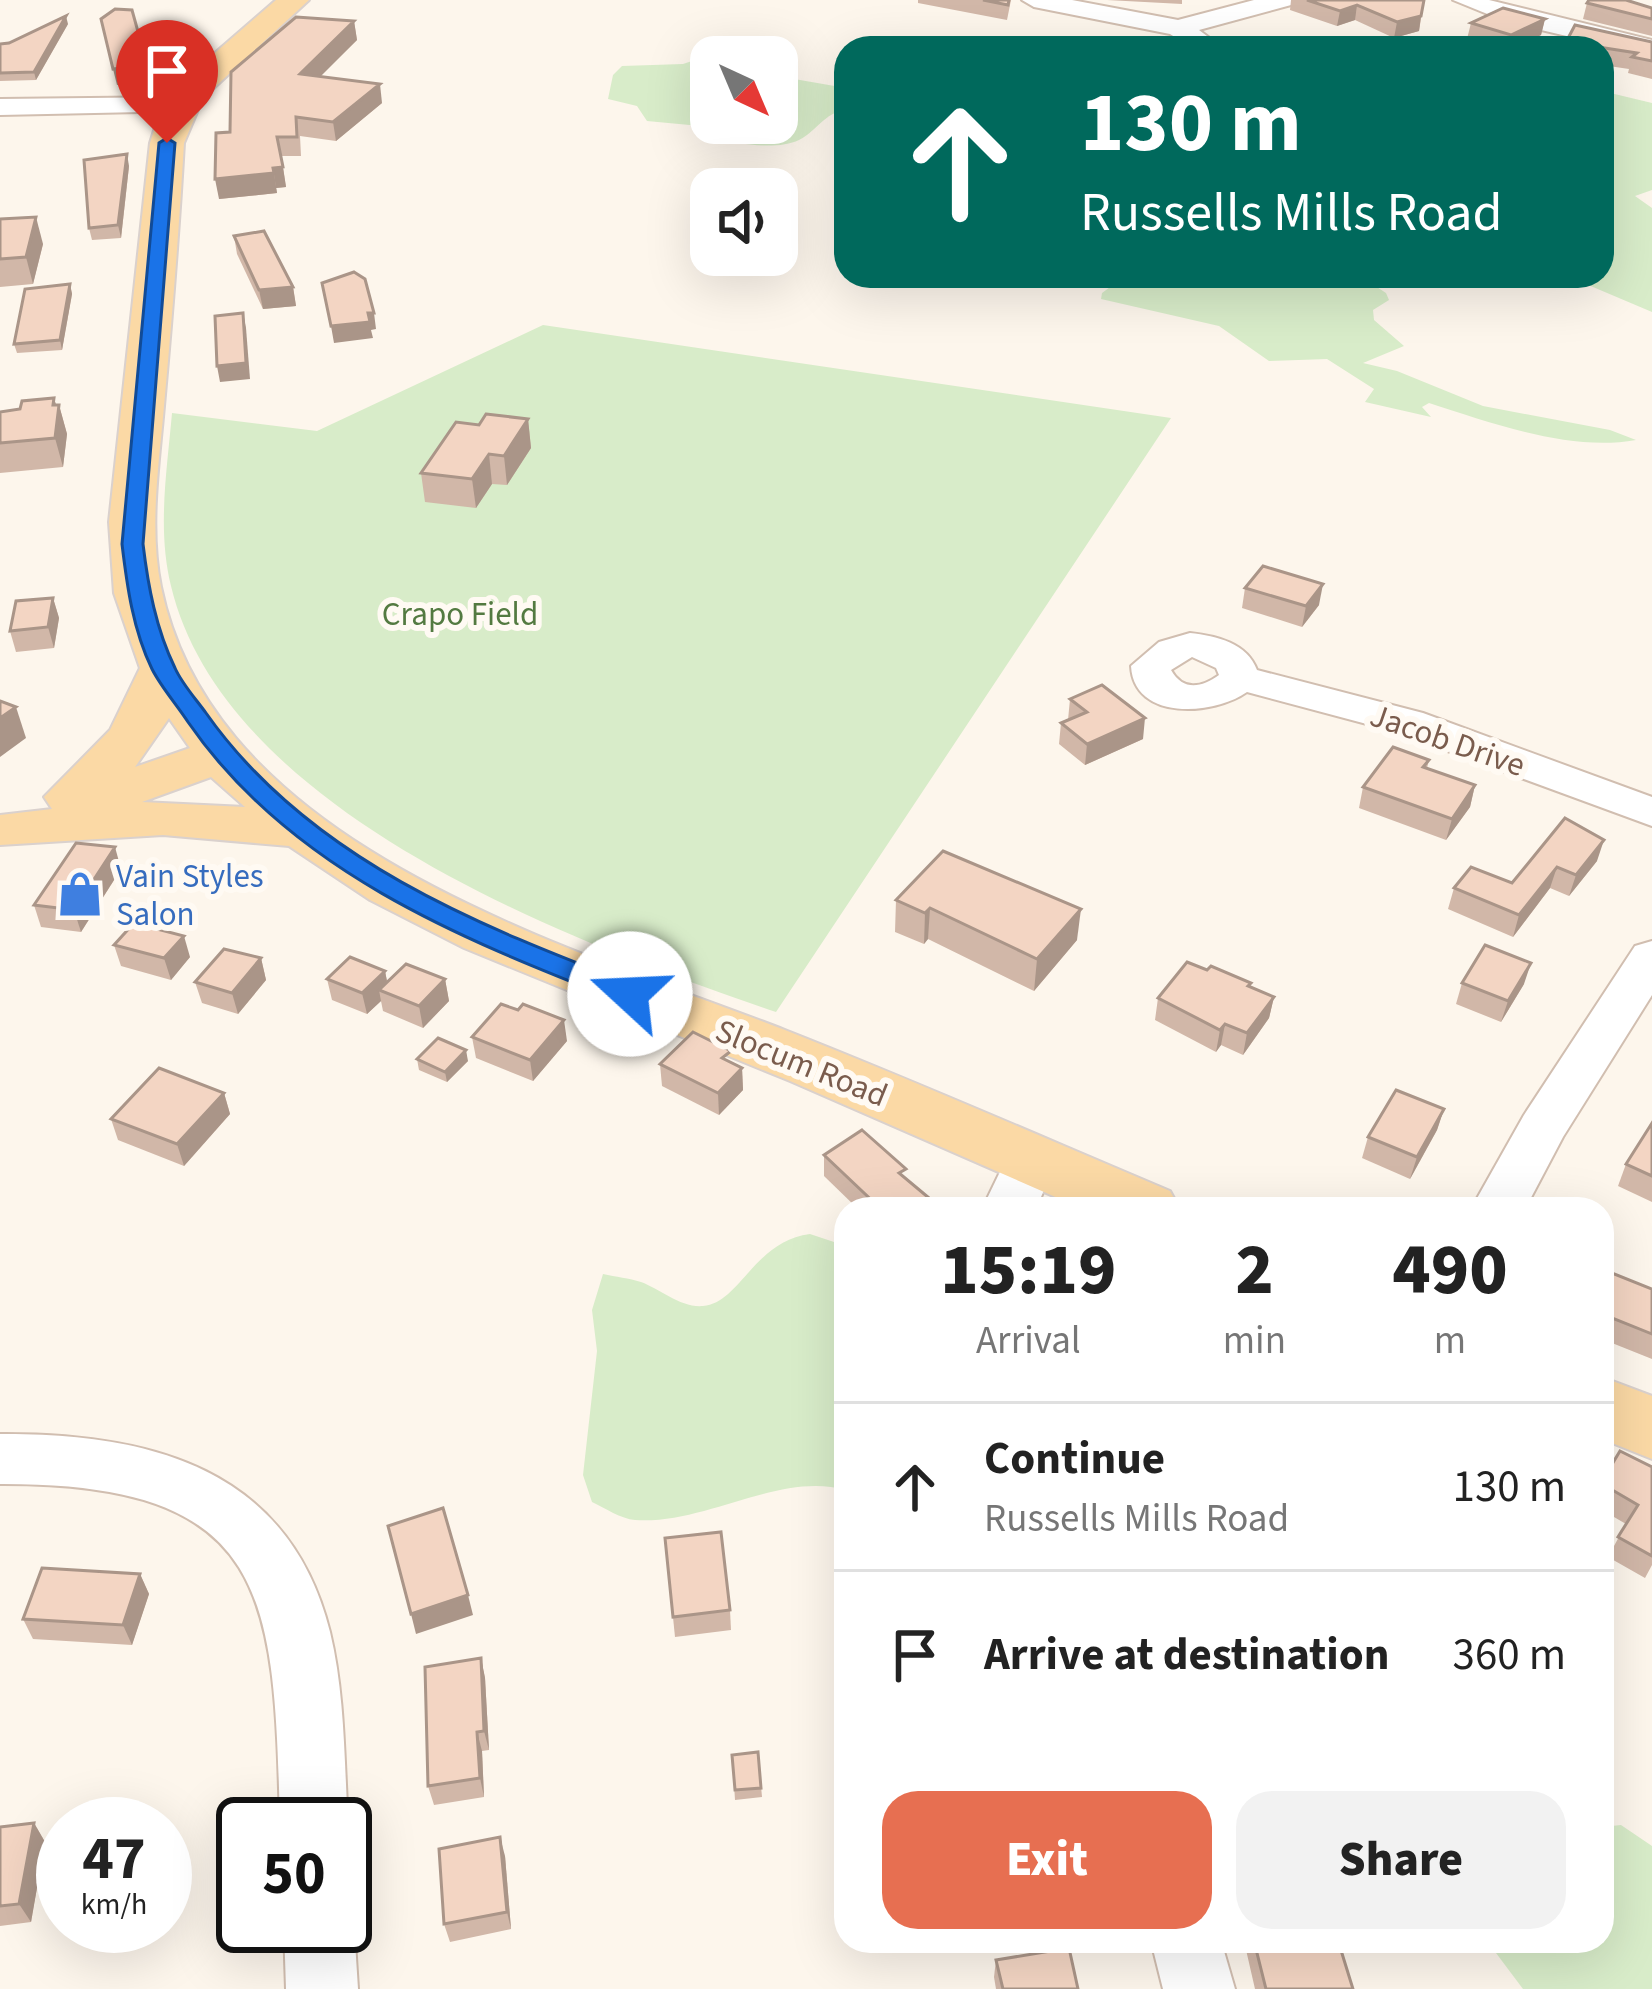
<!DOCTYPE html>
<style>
body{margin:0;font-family:"Source Sans 3",sans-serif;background:#f2f2f2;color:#222;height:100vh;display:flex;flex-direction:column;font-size:45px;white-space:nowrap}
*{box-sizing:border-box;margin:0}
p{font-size:39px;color:#767676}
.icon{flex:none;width:66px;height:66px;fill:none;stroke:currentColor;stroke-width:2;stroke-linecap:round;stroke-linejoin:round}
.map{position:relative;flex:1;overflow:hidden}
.drawer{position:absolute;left:834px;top:1197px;width:780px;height:756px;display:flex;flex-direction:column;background:#fff;border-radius:36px;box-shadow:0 12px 48px #0002}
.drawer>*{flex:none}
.guide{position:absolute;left:834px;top:36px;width:780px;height:252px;border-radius:36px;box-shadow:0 12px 48px #0002;background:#00695c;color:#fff;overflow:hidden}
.needle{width:78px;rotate:136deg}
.controls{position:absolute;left:690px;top:36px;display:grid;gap:24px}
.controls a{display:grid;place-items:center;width:108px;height:108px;border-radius:24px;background:#fff;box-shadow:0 12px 48px #0002;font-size:60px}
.speed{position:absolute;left:36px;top:1797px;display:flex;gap:24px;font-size:60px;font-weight:700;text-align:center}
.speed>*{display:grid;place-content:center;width:156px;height:156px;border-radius:50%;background:#fff;box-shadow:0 12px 48px #0002;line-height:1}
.speed small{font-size:30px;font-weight:400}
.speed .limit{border:6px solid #111;border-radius:18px;background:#fff;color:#111}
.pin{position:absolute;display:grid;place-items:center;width:102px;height:102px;color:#fff;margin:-123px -51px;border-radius:50% 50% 50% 0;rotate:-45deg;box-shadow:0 0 12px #0007}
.pin .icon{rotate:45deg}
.me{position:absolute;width:132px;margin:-66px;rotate:290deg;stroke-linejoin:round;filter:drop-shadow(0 0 9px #0008)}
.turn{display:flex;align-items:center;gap:42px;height:252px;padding:0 48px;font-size:54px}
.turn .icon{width:156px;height:156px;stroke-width:2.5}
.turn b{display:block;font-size:84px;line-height:102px}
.eta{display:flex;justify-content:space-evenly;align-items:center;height:204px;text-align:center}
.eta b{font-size:72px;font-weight:800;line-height:84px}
.button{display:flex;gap:24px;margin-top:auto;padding:24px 48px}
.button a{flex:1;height:138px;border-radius:36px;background:#e76f51;color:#fff;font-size:48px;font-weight:800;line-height:138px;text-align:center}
.button a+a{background:#f2f2f2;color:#222}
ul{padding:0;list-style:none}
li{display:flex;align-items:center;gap:36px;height:168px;padding:0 48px;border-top:3px solid #e0e0e0}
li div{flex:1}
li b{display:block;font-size:45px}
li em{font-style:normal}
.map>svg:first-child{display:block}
.green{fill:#d8ecc9}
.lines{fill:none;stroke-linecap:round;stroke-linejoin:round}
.minor-casing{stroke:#d1beb0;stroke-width:4}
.major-casing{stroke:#dad1cd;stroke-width:4}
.minor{fill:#fff;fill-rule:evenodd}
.major{fill:#fbd9a5;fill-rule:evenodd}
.wall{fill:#d1b7a8}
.shaded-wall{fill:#aa9588}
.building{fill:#f3d5c3;stroke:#aa9588;stroke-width:3}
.route{fill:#1a73e8;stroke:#114b97;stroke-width:3}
.labels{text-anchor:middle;stroke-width:12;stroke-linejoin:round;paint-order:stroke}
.park-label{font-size:33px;fill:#537a41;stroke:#fffaf3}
.street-label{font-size:33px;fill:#7a5c4d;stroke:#fffaf3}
.shop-label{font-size:33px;fill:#366cbe;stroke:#fffaf3;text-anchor:start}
</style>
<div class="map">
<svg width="1652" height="1989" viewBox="0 0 1652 1989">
<rect width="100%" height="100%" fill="#fdf6ec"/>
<!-- green -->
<g class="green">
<path d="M707 56 720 57H711V123H777V76L846 88V109C823 114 817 131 799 140 776 151 737 143 713 139L717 129 711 127 647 121 637 106 608 99 613 75 622 66 683 64Z"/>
<polygon points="1602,91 1652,103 1652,190 1635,196 1652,208 1652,312 1567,276 1602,276 1605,267"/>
<path d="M1125 276H1360L1386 293 1389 300 1373 310 1374 320 1404 346 1363 363 1397 371 1483 406 1610 430 1636 440C1569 452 1492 423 1429 403L1422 407 1431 417 1365 402 1374 389 1327 359 1269 361 1219 326 1101 299 1102 293Z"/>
<path d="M543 325 1171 418 776 1012C577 944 226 815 171 586 157 529 167 471 172 413L317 431Z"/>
<path d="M810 1234 846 1246V1490C780 1471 705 1525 635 1520 621 1519 605 1508 592 1502L583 1475 597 1351 592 1310 603 1274C616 1277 629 1278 641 1282 660 1289 681 1308 703 1306 740 1303 754 1241 810 1234Z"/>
<polygon points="1621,1825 1652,1846 1652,1989 1523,1989 1487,1941 1602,1941 1602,1827"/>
</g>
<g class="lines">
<!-- minor casing -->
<g class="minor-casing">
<g id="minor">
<polygon points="1022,0 1072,0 1178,20 1254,0 1294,0 1291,5 1199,30 1223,48 1192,48 1170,34 1034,7"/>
<polygon points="1453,0 1489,0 1652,40 1652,56 1507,22"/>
<polygon points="179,97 192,105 189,111 0,115 0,99"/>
<path d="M1190 633C1217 636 1247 643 1257 670L1423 713 1652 797V826L1393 731 1247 692C1215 715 1134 722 1131 666L1159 642ZM1192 657 1216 668 1219 675C1201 688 1183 691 1171 670Z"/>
<polygon points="1652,941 1652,995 1563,1137 1525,1209 1471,1209 1524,1115 1635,946"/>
<polygon points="1031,1140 1049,1145 1057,1159 1036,1209 982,1209 1013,1145"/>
<path d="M0 1434C150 1433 289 1468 330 1632 345 1694 344 1760 348 1824L345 1831V1824H280C274 1594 270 1483 0 1484Z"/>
<polygon points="345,1904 354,1926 358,1989 286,1989 284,1926 345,1926"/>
<polygon points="1151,1941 1221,1941 1235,1989 1163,1989"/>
</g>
</g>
<!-- major casing -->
<g class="major-casing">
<g id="major">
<path d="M276 0H309L203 98 184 143C179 231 172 318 164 406 159 465 149 527 161 587 215 849 568 946 785 1030 915 1081 1042 1137 1170 1191L1180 1209H1083L790 1081 464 948 370 900 289 846 163 835 0 845V815L52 809 44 797 110 730 140 668 114 593 109 522 150 143 162 105 179 84ZM169 718 190 748 135 767ZM211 777 245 807 142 802Z"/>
<polygon points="1602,1377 1652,1396 1652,1459 1602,1439"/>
</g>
</g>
<!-- minor -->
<use href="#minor" class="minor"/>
<!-- major -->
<use href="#major" class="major"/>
</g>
<!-- wall -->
<g class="wall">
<polygon points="918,0 1011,0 1007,20 918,3"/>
<polygon points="1107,0 1182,0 1182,4"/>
<polygon points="1291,0 1424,0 1419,31 1394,38 1355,20 1337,26 1290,10"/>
<polygon points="1587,3 1652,8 1652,36 1583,19"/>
<polygon points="1545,19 1541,35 1514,48 1496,48 1467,39 1471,23"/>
<polygon points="354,21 357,40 320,76 382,103 336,141 300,136 301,156 281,156 286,187 276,188 277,193 219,199 230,132"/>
<polygon points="68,24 36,80 0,81 0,44 9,43"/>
<polygon points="1566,42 1652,42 1652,79 1628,73 1629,69 1602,65 1602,48 1564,48"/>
<polygon points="129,166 121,238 92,240 89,228"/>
<polygon points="0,219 43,244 33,284 0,287"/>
<polygon points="234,236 293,287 296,306 263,309 237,254"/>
<polygon points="70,284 72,294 62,350 17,353 14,344"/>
<polygon points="54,398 56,405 59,405 67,434 63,467 0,473 0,412 20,409"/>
<polygon points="528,419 531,448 507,485 492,484 476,508 425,502 421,473 479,425"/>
<polygon points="1245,588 1319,605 1302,627 1242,608"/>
<polygon points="53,598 59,618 54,648 16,652 10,631"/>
<polygon points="1070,699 1143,739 1085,765 1059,744 1061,723 1068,720"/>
<polygon points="1429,760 1427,768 1475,785 1470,807 1446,840 1359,808 1363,787"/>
<polygon points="1565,818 1597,861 1569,896 1550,888 1513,937 1448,909 1454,888 1512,883"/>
<polygon points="121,869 81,932 41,927 34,905"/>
<polygon points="896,900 1077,940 1034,991 928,939 924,944 895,932"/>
<polygon points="114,945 190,957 171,980 121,966"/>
<polygon points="261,958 266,980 238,1014 202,1003 195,982"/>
<polygon points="1207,970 1251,983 1250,987 1274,997 1269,1018 1243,1055 1221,1045 1216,1052 1155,1020 1158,998"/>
<polygon points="385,971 387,981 445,979 449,1001 423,1028 383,1011 381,1001 367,1014 332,1000 327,979"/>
<polygon points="1462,983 1524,984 1501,1022 1456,1004"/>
<polygon points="472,1037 567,1041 533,1081 476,1058"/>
<polygon points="417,1059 468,1061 447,1082 419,1070"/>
<polygon points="731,1063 742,1068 743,1090 719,1115 662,1086 660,1064"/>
<polygon points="224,1093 230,1114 184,1166 118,1140 111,1119"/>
<polygon points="1444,1109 1437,1130 1410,1179 1362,1158 1368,1137"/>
<polygon points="1652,1123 1652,1202 1618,1186 1626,1164"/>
<polygon points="824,1155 906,1179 929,1209 858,1209 824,1176"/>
<polygon points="1602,1269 1652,1289 1652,1359 1602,1339"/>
<polygon points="1652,1467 1652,1565 1645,1578 1608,1557 1626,1524 1602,1510 1602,1481"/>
<polygon points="665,1538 730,1610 731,1630 675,1637"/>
<polygon points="140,1574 149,1594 132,1645 33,1639 23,1619"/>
<polygon points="481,1658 485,1678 489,1750 482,1751 484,1797 434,1805 428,1786"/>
<polygon points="758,1752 762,1797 735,1800 732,1755"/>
<polygon points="34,1823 45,1842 31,1922 0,1926 0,1827"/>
<polygon points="505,1856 511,1929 450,1942 444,1924"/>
<polygon points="1244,1941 1308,1941 1311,1951 1353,1989 1255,1989"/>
<polygon points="996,1960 1078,1989 996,1989 994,1977"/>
</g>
<!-- shaded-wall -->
<g class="shaded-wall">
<polygon points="1357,5 1355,20 1337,26 1340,11"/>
<polygon points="66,16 68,24 36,80 34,72"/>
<polygon points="1421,16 1419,31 1394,38 1397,22"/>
<polygon points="1545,19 1541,35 1514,48 1508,48 1511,35"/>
<polygon points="354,21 357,40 304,93 300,74"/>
<polygon points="145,57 149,74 143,82 117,85 113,69"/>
<polygon points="380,84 382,103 336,141 333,122"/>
<polygon points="127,154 129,166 121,238 118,225"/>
<polygon points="283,167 286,187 276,188 273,168"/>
<polygon points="274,173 277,193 219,199 215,179"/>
<polygon points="36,217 43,244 33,284 26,257"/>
<polygon points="70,284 72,294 62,350 60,340"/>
<polygon points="293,287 296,306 263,309 259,290"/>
<polygon points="243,313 246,328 250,379 220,382 217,366"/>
<polygon points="368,313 374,313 376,329 371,330 373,338 334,343 331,326"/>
<polygon points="54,398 58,412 59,405 67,434 63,467 55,438"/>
<polygon points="528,419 531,448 507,485 504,456"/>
<polygon points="489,454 492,484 476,508 472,479"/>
<polygon points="1323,584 1319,605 1302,627 1306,606"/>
<polygon points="53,598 59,618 54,648 48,627"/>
<polygon points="16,707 26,738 0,757 0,718"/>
<polygon points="1145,718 1143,739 1085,765 1087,744"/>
<polygon points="1475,785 1470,807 1446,840 1452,819"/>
<polygon points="1604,840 1597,861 1569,896 1576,875"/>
<polygon points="115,847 121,869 81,932 74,910"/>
<polygon points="1557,867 1550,888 1513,937 1519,915"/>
<polygon points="930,908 928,939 924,944 925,913"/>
<polygon points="1081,909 1077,940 1034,991 1037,959"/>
<polygon points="184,936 190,957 171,980 164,958"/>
<polygon points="261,958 266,980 238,1014 232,993"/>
<polygon points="1531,963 1524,984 1501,1022 1508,1001"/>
<polygon points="385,971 389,992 379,990 381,1001 367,1014 362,993"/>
<polygon points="445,979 449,1001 423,1028 419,1006"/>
<polygon points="1274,997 1269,1018 1243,1055 1247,1033"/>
<polygon points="564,1020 567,1041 533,1081 530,1060"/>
<polygon points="1225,1024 1221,1045 1216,1052 1220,1030"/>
<polygon points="466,1050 468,1061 447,1082 445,1072"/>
<polygon points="742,1068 743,1090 719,1115 718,1093"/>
<polygon points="224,1093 230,1114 184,1166 177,1144"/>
<polygon points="1444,1109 1437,1130 1410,1179 1417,1157"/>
<polygon points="929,1198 929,1209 914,1209"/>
<polygon points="140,1574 149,1594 132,1645 123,1625"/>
<polygon points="468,1595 473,1615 416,1634 411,1614"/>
<polygon points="481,1658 485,1678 489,1750 484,1731"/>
<polygon points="477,1732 482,1751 484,1797 480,1778"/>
<polygon points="34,1823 45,1842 31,1922 19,1904"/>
<polygon points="500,1837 505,1856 511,1929 507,1912"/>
</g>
<!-- building -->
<g class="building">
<polygon points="983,0 1009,0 1008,5"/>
<polygon points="1307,0 1424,0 1421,16 1397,22 1357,5 1340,11"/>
<polygon points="1589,0 1626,0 1652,8 1652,19 1587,3"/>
<polygon points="1503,8 1545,19 1511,35 1471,23"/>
<polygon points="115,9 132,10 145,57 139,66 113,69 101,19"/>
<polygon points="66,16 34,72 0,73 0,44 9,43"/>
<polygon points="296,17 354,21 300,74 380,84 333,122 296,117 297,137 277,137 283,167 273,168 274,173 215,179 216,133 230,132 231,72"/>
<polygon points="1575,25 1652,42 1652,61 1632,57 1637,53 1566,42"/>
<polygon points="127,154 118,225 89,228 84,160"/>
<polygon points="36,217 26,257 0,259 0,219"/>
<polygon points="264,231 293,287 259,290 234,236"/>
<polygon points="354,272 365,279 374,313 368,313 370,322 331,326 322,283"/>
<polygon points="70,284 60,340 14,344 25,289"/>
<polygon points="243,313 246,363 217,366 215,316"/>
<polygon points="54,398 53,405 59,405 55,438 0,443 0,412 20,409 22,401"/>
<polygon points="486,414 528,419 504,456 489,454 472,479 421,473 456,422 479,425"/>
<polygon points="1263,566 1323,584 1306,606 1245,588"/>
<polygon points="53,598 48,627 10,631 16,601"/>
<polygon points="1102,685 1145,718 1087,744 1061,723 1087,712 1070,699"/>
<polygon points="0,701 16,707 0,718"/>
<polygon points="1393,747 1429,760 1423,767 1475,785 1452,819 1363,787"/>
<polygon points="1565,818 1604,840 1576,875 1557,867 1519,915 1454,888 1471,867 1512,883"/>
<polygon points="76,843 115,847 74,910 34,905"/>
<polygon points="943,851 1081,909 1037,959 930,908 925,913 896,900"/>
<polygon points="134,923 184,936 164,958 114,945"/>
<polygon points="1485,945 1531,963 1508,1001 1462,983"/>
<polygon points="224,949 261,958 232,993 195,982"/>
<polygon points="350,957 385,971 362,993 327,979"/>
<polygon points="1187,962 1207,970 1211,966 1251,983 1248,986 1274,997 1247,1033 1225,1024 1220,1030 1158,998"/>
<polygon points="406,964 445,979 419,1006 379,990"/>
<polygon points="501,1004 518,1010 523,1004 564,1020 530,1060 472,1037"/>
<polygon points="693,1032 731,1051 722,1058 742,1068 718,1093 660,1064"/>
<polygon points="438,1038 466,1050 445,1072 417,1059"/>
<polygon points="159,1068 224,1093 177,1144 111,1119"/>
<polygon points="1396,1090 1444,1109 1417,1157 1368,1137"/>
<polygon points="1652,1123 1652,1176 1626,1164"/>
<polygon points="862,1130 906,1169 899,1173 929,1198 914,1209 881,1209 824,1155"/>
<polygon points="1602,1269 1652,1289 1652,1334 1602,1314"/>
<polygon points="1620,1451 1652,1467 1652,1556 1618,1537 1638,1505 1602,1484 1602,1481"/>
<polygon points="443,1508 468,1595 411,1614 388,1526"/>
<polygon points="721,1532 730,1610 673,1617 665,1538"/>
<polygon points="42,1568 140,1574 123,1625 23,1619"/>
<polygon points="481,1658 484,1731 477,1732 480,1778 428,1786 425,1667"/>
<polygon points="758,1752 761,1788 735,1790 732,1755"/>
<polygon points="34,1823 19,1904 0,1906 0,1827"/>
<polygon points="500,1837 507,1912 444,1924 439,1849"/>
<polygon points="1254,1941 1308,1941 1311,1951 1340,1947 1353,1989 1266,1989"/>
<polygon points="1069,1948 1078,1989 1003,1989 996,1960"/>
</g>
<!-- route -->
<path class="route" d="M167 138 175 143 143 544C148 586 156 629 175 668 182 684 196 699 206 713 309 859 479 926 639 987L643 994 639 1001H620C459 938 290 870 188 722 177 705 161 687 152 669 133 630 127 586 122 544L159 143Z"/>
<!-- icons -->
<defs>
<g id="shop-bare" transform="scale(3.6)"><path d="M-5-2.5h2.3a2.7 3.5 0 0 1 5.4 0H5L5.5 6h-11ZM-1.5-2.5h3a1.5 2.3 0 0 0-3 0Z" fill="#3f7fe0" stroke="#fffaf3" stroke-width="2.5" paint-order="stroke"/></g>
</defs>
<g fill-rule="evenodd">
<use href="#shop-bare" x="80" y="894"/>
</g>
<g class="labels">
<!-- park labels -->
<g class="park-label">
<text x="460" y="625">Crapo Field</text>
</g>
<!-- street labels -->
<g class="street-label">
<text transform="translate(1448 739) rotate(19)" y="12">Jacob Drive</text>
<text transform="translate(802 1062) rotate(22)" y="12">Slocum Road</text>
</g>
<!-- shop labels -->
<g class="shop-label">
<text x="116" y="887">Vain Styles<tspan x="116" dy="38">Salon</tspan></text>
</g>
</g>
</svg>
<div class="controls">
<a><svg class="needle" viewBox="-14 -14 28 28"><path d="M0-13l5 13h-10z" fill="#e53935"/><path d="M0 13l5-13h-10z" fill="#767676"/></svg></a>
<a><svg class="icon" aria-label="sound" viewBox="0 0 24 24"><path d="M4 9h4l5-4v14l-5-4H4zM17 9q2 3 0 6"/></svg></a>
</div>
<div class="speed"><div>47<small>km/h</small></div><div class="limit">50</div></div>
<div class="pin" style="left:167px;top:143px;background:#d93025"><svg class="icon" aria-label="arrive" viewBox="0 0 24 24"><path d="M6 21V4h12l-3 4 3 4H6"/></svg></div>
<svg class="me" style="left:630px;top:994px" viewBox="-20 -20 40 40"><circle r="19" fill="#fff"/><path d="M0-13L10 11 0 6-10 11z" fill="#1a73e8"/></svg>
<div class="guide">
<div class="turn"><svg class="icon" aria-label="ahead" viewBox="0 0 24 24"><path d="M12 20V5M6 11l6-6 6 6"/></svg><div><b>130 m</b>Russells Mills Road</div></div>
</div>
<section class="drawer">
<div class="eta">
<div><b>15:19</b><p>Arrival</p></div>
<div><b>2</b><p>min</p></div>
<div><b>490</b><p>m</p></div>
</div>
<ul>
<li><svg class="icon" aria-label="ahead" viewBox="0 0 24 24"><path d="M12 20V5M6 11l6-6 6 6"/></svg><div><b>Continue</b><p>Russells Mills Road</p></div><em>130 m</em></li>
<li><svg class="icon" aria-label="arrive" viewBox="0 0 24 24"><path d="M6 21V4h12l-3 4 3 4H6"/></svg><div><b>Arrive at destination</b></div><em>360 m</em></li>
</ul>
<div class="button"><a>Exit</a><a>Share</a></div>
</section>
</div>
